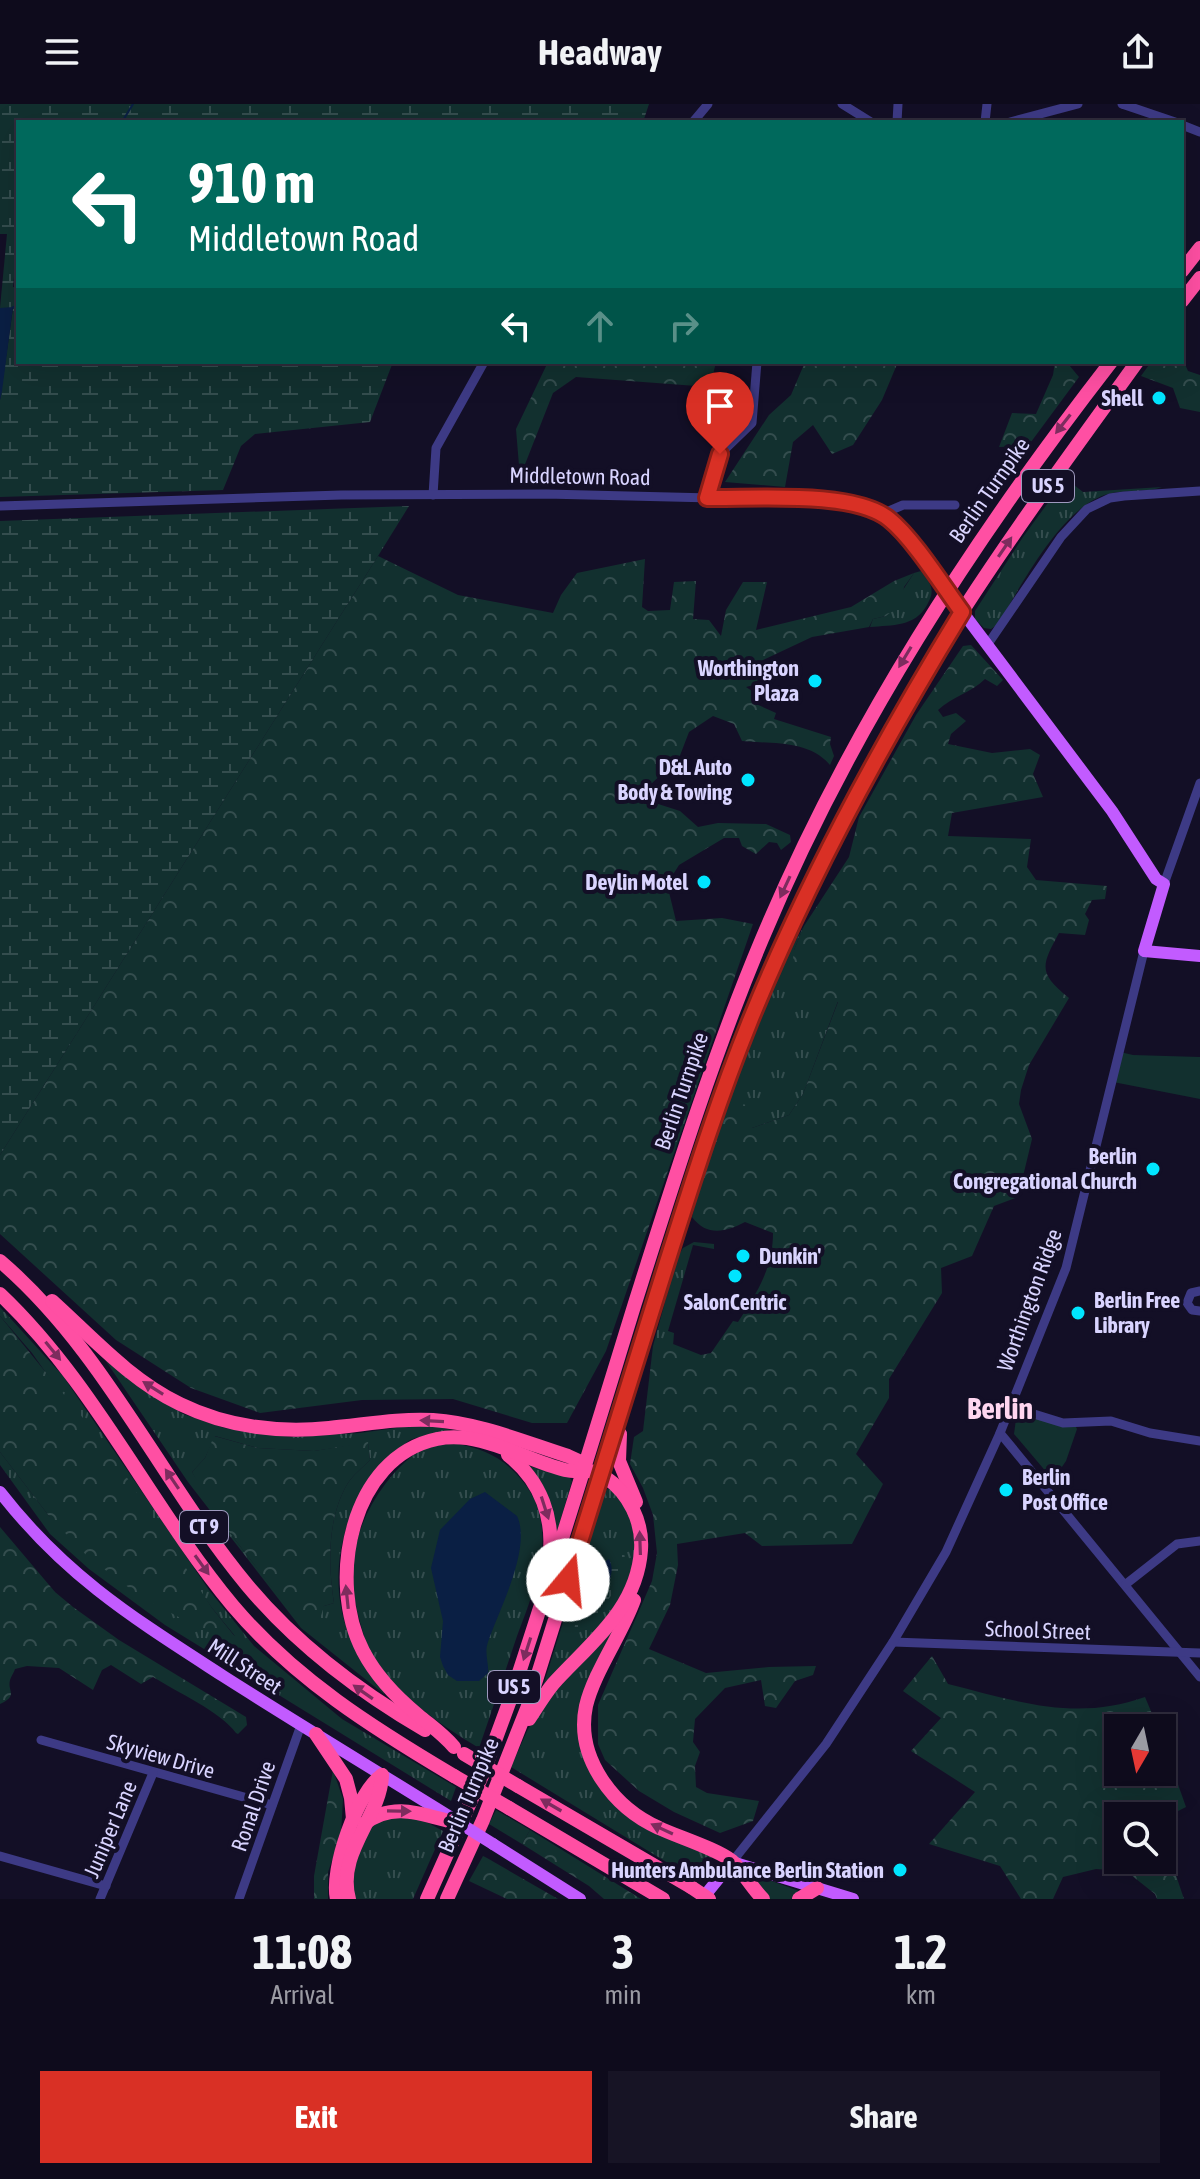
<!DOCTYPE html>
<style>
body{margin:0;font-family:"Asap Condensed",sans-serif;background:#171425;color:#f1f3f6;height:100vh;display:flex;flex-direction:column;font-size:30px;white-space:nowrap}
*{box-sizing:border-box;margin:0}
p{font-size:26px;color:#9b9ba3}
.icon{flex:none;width:44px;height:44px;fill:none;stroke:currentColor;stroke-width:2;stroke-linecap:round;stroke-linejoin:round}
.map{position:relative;height:1795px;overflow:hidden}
.panel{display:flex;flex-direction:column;background:#0e0b1c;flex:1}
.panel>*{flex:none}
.hud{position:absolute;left:16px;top:16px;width:1168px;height:244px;border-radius:0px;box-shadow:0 8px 32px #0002,0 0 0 2px #2e2b3b;background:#00695c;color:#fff;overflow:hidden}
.needle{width:52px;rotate:189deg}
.controls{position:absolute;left:1104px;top:1610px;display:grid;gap:16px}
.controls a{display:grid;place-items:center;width:72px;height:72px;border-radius:0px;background:#0e0b1c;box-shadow:0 8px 32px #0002,0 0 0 2px #2e2b3b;font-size:40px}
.pin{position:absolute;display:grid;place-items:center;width:68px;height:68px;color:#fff;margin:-82px -34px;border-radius:50% 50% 50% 0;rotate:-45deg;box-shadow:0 0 8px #0007}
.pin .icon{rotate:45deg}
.me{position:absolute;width:88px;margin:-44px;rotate:17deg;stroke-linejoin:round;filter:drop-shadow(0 0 6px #0008)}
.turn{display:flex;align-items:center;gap:28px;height:168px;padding:0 40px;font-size:36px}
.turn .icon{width:104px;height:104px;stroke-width:2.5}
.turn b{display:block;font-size:56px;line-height:68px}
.lanes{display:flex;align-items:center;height:76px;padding:0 40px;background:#0003;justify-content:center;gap:40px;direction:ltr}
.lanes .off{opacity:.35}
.eta{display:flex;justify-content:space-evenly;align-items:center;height:136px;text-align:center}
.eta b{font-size:48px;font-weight:700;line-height:56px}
.primary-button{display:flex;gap:16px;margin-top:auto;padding:16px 40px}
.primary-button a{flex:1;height:92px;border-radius:0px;background:#d93025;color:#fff;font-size:32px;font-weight:700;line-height:92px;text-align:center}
.primary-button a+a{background:#171425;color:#f1f3f6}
header{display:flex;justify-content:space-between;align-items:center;height:104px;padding:0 40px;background:#0e0b1c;font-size:36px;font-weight:700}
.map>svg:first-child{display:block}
.grass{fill:url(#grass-tufts);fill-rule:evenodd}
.forest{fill:url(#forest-crowns)}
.wetland{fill:url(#wetland-marsh)}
.green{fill:#12302f}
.water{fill:#0a1f44}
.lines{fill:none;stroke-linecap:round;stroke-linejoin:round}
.stream{stroke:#0a1f44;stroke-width:2}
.minor{stroke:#3d3a85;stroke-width:9}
.major{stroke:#c25bff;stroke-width:12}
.highway{stroke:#ff4fa3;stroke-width:14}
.major-bridge{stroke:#c25bff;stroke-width:12}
.highway-bridge{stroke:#ff4fa3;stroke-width:14}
.oneway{fill:#7d2c5e}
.route-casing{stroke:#8d1f18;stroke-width:20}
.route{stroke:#d93025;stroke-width:14}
.poi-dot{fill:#00e5ff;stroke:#130f26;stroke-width:3}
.labels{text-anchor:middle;stroke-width:8;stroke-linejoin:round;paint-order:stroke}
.shield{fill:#130f26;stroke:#9e99be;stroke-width:2}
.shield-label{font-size:20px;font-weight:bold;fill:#d9d4ff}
.poi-label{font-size:22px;font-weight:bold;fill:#d9d4ff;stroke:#130f26;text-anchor:end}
.street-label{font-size:22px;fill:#d9d4ff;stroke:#130f26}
.district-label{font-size:30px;font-weight:bold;fill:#ffd6f0;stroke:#130f26}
</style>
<header><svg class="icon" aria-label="menu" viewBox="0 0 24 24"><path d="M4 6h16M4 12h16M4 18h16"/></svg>Headway<svg class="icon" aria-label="share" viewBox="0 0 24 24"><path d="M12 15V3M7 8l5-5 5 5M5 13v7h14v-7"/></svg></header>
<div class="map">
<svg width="1200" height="1795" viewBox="0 0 1200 1795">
<defs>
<pattern id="grass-tufts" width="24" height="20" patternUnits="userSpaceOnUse" patternTransform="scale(2)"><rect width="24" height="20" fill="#12302f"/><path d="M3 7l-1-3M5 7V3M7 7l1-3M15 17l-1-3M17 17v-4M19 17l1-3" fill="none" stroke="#344d4e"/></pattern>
<pattern id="forest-crowns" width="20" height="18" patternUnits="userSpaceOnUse" patternTransform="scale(2)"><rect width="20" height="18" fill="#12302f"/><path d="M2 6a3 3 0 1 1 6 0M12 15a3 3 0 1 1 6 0" fill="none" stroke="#344d4e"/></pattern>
<pattern id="wetland-marsh" width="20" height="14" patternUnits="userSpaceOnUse" patternTransform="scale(2)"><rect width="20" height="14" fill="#12302f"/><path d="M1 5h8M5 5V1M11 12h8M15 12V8" fill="none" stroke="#344d4e"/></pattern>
</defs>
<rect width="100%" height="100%" fill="#130f26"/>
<!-- grass -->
<g class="grass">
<path d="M1069 370 1074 381 1083 388 1162 383C1147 389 1125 385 1108 390 1062 402 1022 480 998 520L991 525 984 524 975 515V507L1023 433Z"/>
<path d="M921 467C931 480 936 486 927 501 915 523 892 521 870 523L873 515 886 512 914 469Z"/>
<polygon points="804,822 794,846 838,897 803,990 789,1011 752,1024 729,995 785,856"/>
<polygon points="694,1138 714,1140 714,1145 693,1141 668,1227 674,1229 673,1242 653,1242 677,1154 683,1144"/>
<polygon points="0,1203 63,1272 209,1486 254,1542 342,1615 456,1683 451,1697 165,1521 89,1465 50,1430 0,1361 0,1348 49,1412 235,1532 212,1504 32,1249 0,1212"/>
<path d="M97 1244 147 1288 183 1310 224 1324 291 1333 360 1329 424 1320 452 1326C439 1329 422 1331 410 1336 403 1340 397 1348 391 1353 341 1397 323 1479 353 1540 361 1556 375 1571 385 1586L384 1590 301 1524 188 1378ZM215 1332 258 1344 314 1347 368 1339 370 1356C363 1363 353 1371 348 1379 327 1413 328 1462 334 1499L324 1502 301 1520 233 1433 192 1368 205 1354Z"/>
<path d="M453 1339C485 1345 505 1354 525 1380 561 1429 533 1488 515 1538 503 1574 491 1609 479 1644 436 1618 396 1590 370 1547 365 1538 363 1527 360 1518 345 1466 354 1421 386 1379 397 1365 412 1349 428 1343 436 1341 445 1341 453 1339Z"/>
<polygon points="529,1362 569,1373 572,1377 556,1431"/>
<path d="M609 1384C623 1394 630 1410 633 1426 644 1491 582 1541 543 1582L604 1388Z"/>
<polygon points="616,1521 579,1619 615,1696 712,1753 711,1762 699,1778 511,1663 528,1625 547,1597"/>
<polygon points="496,1706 530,1726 522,1740 489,1720"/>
<polygon points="388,1710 419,1714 443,1727 413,1795 356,1795 351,1784 352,1770 369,1722"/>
<polygon points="752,1770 799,1787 792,1795 770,1795 751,1777"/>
</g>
<!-- forest -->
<g class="forest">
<polygon points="1182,254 1188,267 1200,271 1200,308 1180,304 1173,284 1141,272 1151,258 1182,258"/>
<polygon points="548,258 716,258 710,283 576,273 553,289 520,373 516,325"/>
<polygon points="805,258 898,258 882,296 853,341 832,350 813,321 793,338 785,383 725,378 769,311 791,291"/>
<polygon points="1055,258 1070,258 1069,261 1079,273 1028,342 999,343 1012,309 1036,310 1053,271"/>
<path d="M378 452 458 491 553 509 561 491 577 469 645 455 642 503 648 507 670 506 674 478 696 477 693 515 709 516 721 532 726 506 743 478H767L756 526 851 503 894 477 914 469 904 483 902 499 886 512 873 515 869 523 812 533 750 562 758 570 757 580 746 583 755 589 756 600 776 609 774 615 831 633 830 640 834 652 830 661C809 636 773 640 742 637L734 620 713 612 689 628 679 654 651 680 655 699 680 707 698 723 718 719 766 720 790 731 791 738 781 746 777 739 769 738 756 750 742 742 739 734H724L679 761 667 780 676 817 722 814 753 820 606 1247 567 1319H532L453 1295 362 1296 260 1309 191 1284 116 1236 0 1130V1051Z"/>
<path d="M971 541 1003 576 997 582 985 575C971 589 953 592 938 606L943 613 956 609 966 617 951 630 948 640 992 649 1030 645 1040 651 1033 670 1043 693 952 709 948 732 1031 735 1027 763 1036 776 1107 782 1105 795 1092 796 1085 810 1089 816 1085 831 1059 829C1041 862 1038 869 1069 894L1029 961 1021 986 1019 1000 1032 1035 1018 1093 994 1102 972 1152 941 1164 942 1189 889 1275V1294L856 1350 883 1380 852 1440 762 1442 745 1429 677 1440 678 1461 670 1501 649 1545 706 1569 769 1563 816 1562 813 1571 795 1577 776 1604 765 1602 761 1576 725 1584 695 1615 693 1638 700 1648 695 1662 696 1683 707 1689 759 1697 753 1717 720 1729 674 1708 639 1687 605 1656 598 1640V1601L652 1477 657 1449 653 1411 643 1384 630 1360 634 1333 643 1327 653 1242 673 1240 701 1251 711 1249 733 1217 738 1218C757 1189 773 1164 773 1129L745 1118C726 1128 707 1133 692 1113L711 1041 728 995 752 1003V1024L789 1011 803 990 838 898 814 894 791 873 794 846 804 822 849 753 859 713 916 611 963 542Z"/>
<polygon points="0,1212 109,1346 212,1504 236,1534 195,1522 140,1492 88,1453 49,1412 0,1348"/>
<path d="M214 1332 258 1344 314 1347 368 1338 370 1356C363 1363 353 1371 348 1379 327 1413 328 1462 334 1499L324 1502 320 1515 301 1521 233 1433 210 1401 192 1368 205 1354Z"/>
<path d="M0 1423 55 1488 73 1503 119 1536 246 1613 247 1621 238 1630 236 1629C221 1608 177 1588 153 1573L141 1580 111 1561 102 1566 93 1586 59 1564 27 1562 15 1565C14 1569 11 1572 10 1576 7 1588 19 1591 0 1600Z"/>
<path d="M932 1552 948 1580C1016 1597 1076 1618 1145 1593L1158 1624H1118V1668H1162V1635L1186 1703 1162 1715V1712H1118V1756H1162V1730L1184 1795H1157L1155 1790 1126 1767 1096 1765 1063 1773 1053 1795H1021L1000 1762 929 1740 975 1688 911 1647 941 1614 903 1587Z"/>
<polygon points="333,1666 343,1695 341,1730 328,1768 328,1795 314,1795 314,1772"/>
<polygon points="530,1726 641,1795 604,1795 589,1782 522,1740"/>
<polygon points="483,1752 487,1754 558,1795 507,1795 469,1777"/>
</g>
<!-- wetland -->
<g class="wetland">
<polygon points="0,0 649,0 643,18 18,18 18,132 13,183 18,183 18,258 393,258 370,318 255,330 241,342 223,386 0,393 0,296 13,204 0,204 7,130 0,130"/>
<polygon points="409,402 378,452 0,1051 0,417"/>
<path d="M621 1442C638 1469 595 1514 577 1531L574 1528C576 1517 576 1505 581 1496 589 1481 594 1469 599 1453Z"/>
</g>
<!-- green -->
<g class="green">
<polygon points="1116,947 1133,951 1200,953 1200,995 1108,977"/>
<polygon points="1022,1309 1075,1321 1077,1325 1066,1357 1053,1376 1014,1330 1016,1315"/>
</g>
<!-- water -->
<g class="water">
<polygon points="13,203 2,287 0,296 0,204"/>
<path d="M485 1388 517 1412C532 1444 499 1506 488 1538 484 1549 489 1559 488 1569L479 1577H457L448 1571 443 1562 440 1553 443 1517 431 1464 440 1426 470 1395Z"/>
<path d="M609 1455C619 1473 598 1495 591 1511L586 1512 584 1508C593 1493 593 1463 609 1455Z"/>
</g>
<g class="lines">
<!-- stream -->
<g class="stream">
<polyline points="122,18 133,0"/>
<polyline points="13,203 18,205"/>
</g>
<!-- minor -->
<g class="minor">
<polyline points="842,0 871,18"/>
<polyline points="1122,0 1175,18"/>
<polyline points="693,18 708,0"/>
<polyline points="897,18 898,0"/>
<polyline points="985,18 987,0"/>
<polyline points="1010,18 1078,0"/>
<polyline points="1182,21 1200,28"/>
<polyline points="433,391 436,344 484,258"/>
<polyline points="707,394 720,350 752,319 757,258"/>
<path d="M0 402 341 391 546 390 835 397C896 403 912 442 946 486"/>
<polyline points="882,410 903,401 955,401"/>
<polyline points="988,540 1061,433 1087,405 1110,394 1124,392 1200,387"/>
<polyline points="1164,780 1200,679"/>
<polyline points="1200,1187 1191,1189 1187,1199 1192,1206 1200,1207"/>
<polyline points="1011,1303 1063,1319 1111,1317 1150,1329 1200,1337"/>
<polyline points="1000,1329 1200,1573"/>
<polyline points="1126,1480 1177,1440 1200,1437"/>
<polyline points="893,1538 1200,1549"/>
<polyline points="41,1636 272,1701"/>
<polyline points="0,1752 106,1782"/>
<polyline points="732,1758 826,1640 893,1538 946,1448 1000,1329 1066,1164 1144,847"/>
<polyline points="100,1795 153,1669"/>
<polyline points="239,1795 301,1621"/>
</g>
<!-- major -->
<g class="major">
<polyline points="946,486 1112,707 1156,775 1164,780 1144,847 1200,852"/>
<path d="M0 1388C66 1473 135 1515 223 1572 300 1621 378 1668 455 1716"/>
<polyline points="493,1740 580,1795"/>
<polyline points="702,1795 732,1758 853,1795"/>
</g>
<!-- highway -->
<g class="highway">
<polyline points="1182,167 1200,144"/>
<polyline points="1182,197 1200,174"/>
<path d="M0 1157C105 1247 160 1376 247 1481 297 1541 358 1587 425 1626"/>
<path d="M0 1190C95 1280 150 1402 233 1502 295 1575 373 1624 454 1672"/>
<path d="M52 1197C93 1234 130 1276 180 1300 227 1323 278 1329 329 1324 363 1321 398 1314 433 1316 479 1319 524 1338 568 1352L579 1357 584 1364"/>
<polyline points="620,1330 619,1357 636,1398"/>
<path d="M508 1351C541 1377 555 1415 549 1456"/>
<path d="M634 1496C622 1530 594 1568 586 1602 575 1654 614 1704 659 1724 678 1733 717 1745 732 1757 741 1765 752 1784 763 1795"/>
<polyline points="316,1630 346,1675 351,1694 353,1715"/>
<path d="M454 1643C443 1630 431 1622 418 1611 396 1593 376 1572 363 1547 327 1478 350 1353 437 1335 481 1326 524 1356 565 1366 583 1370 587 1362 605 1373 629 1389 643 1418 641 1446 637 1506 589 1540 553 1580 544 1591 537 1603 529 1615"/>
<polyline points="518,1682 691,1783"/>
<polyline points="509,1704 663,1795"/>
<path d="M364 1720C395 1695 427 1713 461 1720"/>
<path d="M337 1795C330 1766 357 1688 382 1671"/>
<path d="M349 1795C336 1748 381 1713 382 1671"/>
<path d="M427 1795 482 1672 510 1596C554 1464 594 1332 635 1199 674 1076 712 954 762 835 850 625 972 437 1111 258"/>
<path d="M447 1795 483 1716 528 1602 708 1027C773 845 859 670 963 506 1018 421 1078 340 1137 258"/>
<polyline points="799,1795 817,1784"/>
</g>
<!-- major-bridge -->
<polyline class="major-bridge" points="461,1720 493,1740"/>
<!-- highway-bridge -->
<g class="highway-bridge">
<polyline points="464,1650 518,1682"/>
<polyline points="454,1672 509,1704"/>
<polyline points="691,1783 709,1795"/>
</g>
</g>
<!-- one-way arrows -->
<defs><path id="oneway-solid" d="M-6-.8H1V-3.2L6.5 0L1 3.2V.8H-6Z" transform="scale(2)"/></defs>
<g class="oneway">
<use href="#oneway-solid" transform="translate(1063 320) rotate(128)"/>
<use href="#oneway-solid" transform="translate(1005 443) rotate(-56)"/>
<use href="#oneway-solid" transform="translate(905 553) rotate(121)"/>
<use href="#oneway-solid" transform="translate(785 783) rotate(115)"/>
<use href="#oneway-solid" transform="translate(53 1247) rotate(51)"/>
<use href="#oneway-solid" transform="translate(153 1284) rotate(-148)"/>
<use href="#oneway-solid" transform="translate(432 1317) rotate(-177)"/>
<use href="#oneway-solid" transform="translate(172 1375) rotate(-124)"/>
<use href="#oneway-solid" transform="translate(545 1404) rotate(72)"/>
<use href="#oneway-solid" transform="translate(640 1439) rotate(-92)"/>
<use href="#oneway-solid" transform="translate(202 1461) rotate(54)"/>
<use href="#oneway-solid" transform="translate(347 1493) rotate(-96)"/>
<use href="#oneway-solid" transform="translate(527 1545) rotate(108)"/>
<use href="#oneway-solid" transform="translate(363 1588) rotate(-145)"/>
<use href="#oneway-solid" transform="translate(551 1701) rotate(-150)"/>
<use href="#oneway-solid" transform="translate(399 1707) rotate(1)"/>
<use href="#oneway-solid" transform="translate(662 1725) rotate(-155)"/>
</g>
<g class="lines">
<!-- route casing -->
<g class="route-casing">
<path id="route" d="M568 1476C601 1370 634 1264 667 1158 693 1076 718 996 750 917 808 774 882 639 962 508 943 482 913 434 889 415 853 386 753 395 707 394L720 350"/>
</g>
<!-- route -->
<use href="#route" class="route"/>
</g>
<!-- markers -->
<g class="poi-dot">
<circle cx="1159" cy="294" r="8"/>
<circle cx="815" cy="577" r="8"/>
<circle cx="748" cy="676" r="8"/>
<circle cx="704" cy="778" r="8"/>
<circle cx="1153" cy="1065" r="8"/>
<circle cx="743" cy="1152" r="8"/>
<circle cx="735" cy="1172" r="8"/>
<circle cx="1078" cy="1209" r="8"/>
<circle cx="1006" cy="1386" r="8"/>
<circle cx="900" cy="1766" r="8"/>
</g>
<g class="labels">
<!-- shield labels -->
<g class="shield">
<rect x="1022" y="366" width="52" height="32" rx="6"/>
<rect x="180" y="1407" width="48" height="32" rx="6"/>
<rect x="488" y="1567" width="52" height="32" rx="6"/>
</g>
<g class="shield-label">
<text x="1048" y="389">US 5</text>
<text x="204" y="1430">CT 9</text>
<text x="514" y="1590">US 5</text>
</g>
<!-- poi labels -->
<g class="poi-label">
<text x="1143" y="302">Shell</text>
<text x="799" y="572">Worthington<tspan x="799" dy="25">Plaza</tspan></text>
<text x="732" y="671">D&amp;L Auto<tspan x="732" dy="25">Body &amp; Towing</tspan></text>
<text x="688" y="786">Deylin Motel</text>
<text x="1137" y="1060">Berlin<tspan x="1137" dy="25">Congregational Church</tspan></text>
<text x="759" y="1160" text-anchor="start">Dunkin'</text>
<text x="1094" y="1204" text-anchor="start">Berlin Free<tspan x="1094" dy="25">Library</tspan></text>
<text x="735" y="1206" text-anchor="middle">SalonCentric</text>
<text x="1022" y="1381" text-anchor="start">Berlin<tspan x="1022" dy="25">Post Office</tspan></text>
<text x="884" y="1774">Hunters Ambulance Berlin Station</text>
</g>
<!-- street labels -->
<g class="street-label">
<text transform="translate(580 372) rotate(1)" y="8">Middletown Road</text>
<text transform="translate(989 386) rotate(-55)" y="8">Berlin Turnpike</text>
<text transform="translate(681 987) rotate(-71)" y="8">Berlin Turnpike</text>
<text transform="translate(1029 1196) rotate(-70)" y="8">Worthington Ridge</text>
<text transform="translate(1038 1526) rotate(2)" y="8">School Street</text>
<text transform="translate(245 1562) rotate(33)" y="8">Mill Street</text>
<text transform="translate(161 1652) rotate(16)" y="8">Skyview Drive</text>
<text transform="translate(468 1691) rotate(-67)" y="8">Berlin Turnpike</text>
<text transform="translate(253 1702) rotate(-71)" y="8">Ronal Drive</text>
<text transform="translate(110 1725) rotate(-67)" y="8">Juniper Lane</text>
</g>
<!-- district labels -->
<g class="district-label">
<text x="1000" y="1315">Berlin</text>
</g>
</g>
</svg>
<div class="controls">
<a><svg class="needle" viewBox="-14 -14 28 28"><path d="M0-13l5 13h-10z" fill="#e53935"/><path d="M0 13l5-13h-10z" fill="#9b9ba3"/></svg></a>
<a><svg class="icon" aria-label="search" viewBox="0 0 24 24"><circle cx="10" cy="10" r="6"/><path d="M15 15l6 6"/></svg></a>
</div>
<div class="pin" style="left:720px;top:350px;background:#d93025"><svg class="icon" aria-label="arrive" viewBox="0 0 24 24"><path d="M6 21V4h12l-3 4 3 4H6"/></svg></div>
<svg class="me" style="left:568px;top:1476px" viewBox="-20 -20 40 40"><circle r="19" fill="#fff"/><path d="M0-13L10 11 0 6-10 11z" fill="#d93025"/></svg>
<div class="hud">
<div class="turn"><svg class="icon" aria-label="left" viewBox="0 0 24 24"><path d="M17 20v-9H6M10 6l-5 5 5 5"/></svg><div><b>910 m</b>Middletown Road</div></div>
<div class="lanes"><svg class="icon" aria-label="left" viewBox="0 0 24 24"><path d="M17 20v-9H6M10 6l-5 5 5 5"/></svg><svg class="icon off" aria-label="ahead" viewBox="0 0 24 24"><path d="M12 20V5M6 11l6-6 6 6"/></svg><svg class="icon off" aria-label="right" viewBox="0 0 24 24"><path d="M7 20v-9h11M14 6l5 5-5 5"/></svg></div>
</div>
</div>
<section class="panel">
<div class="eta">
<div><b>11:08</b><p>Arrival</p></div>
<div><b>3</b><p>min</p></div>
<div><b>1.2</b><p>km</p></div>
</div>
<div class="primary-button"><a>Exit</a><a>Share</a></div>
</section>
